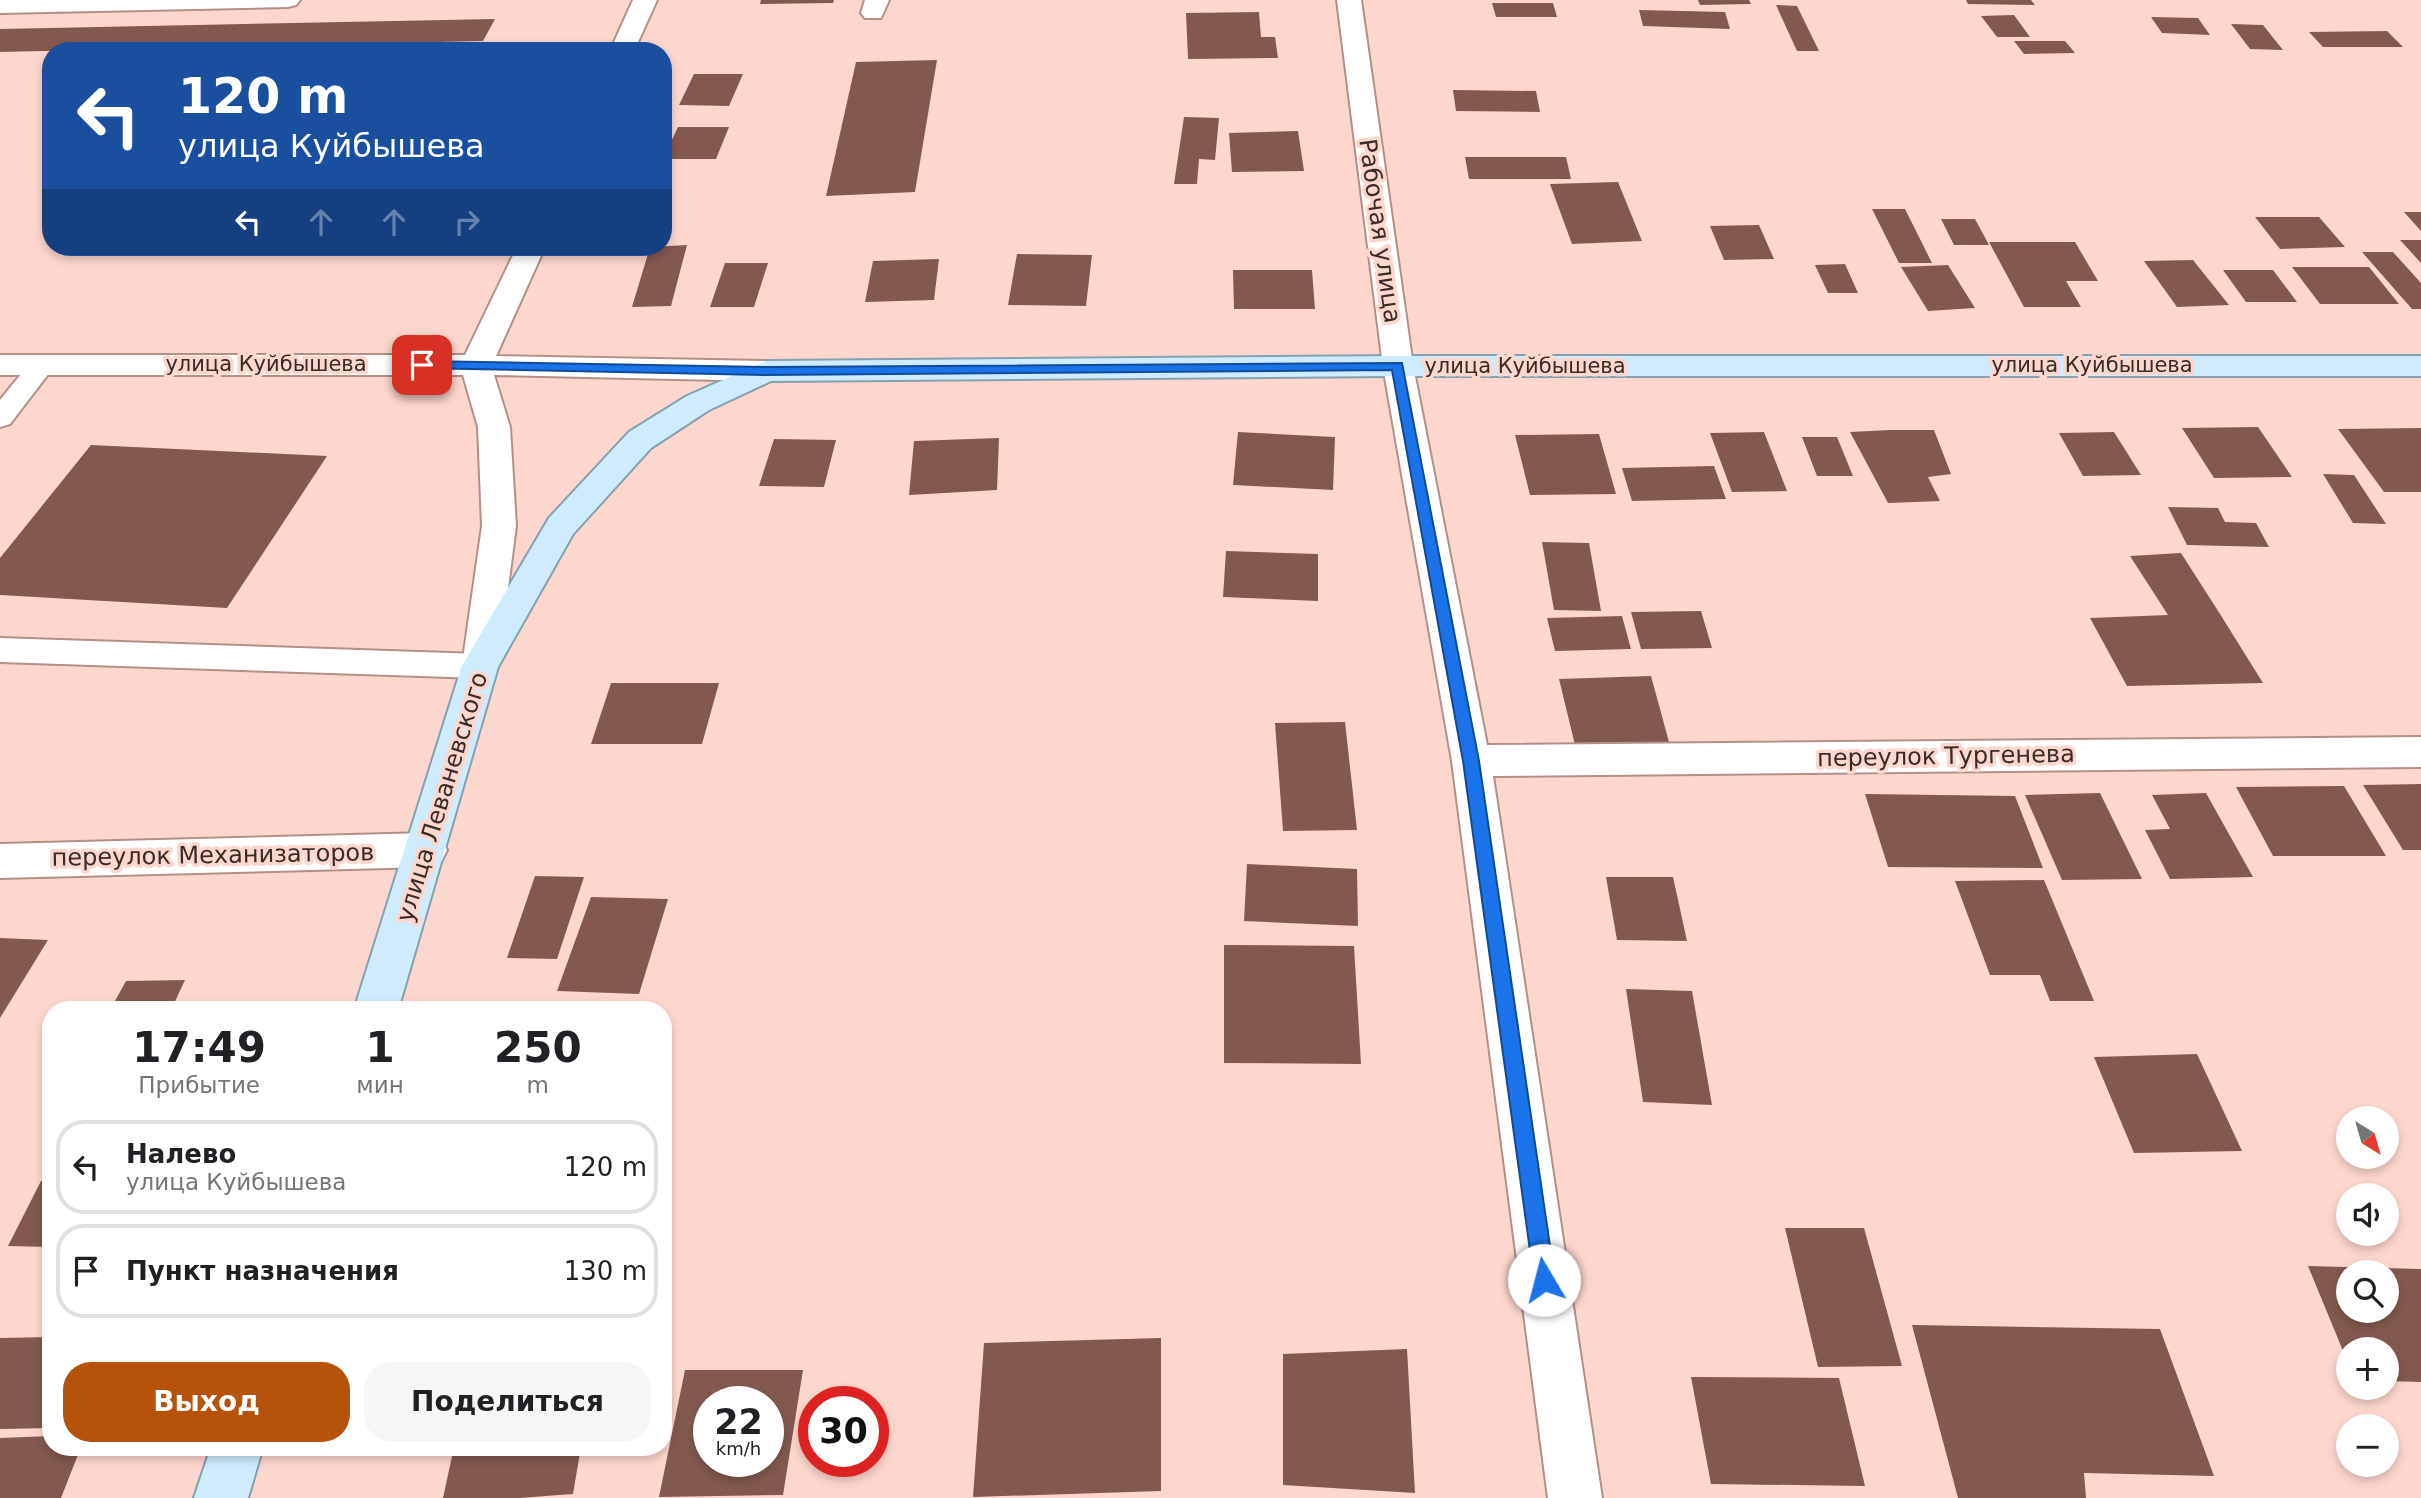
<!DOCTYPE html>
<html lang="ru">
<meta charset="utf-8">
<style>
body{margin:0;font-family:"DejaVu Sans",sans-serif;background:#f6f6f6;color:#202124;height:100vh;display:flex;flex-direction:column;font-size:26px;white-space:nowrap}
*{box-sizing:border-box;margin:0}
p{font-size:23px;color:#757577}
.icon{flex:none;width:38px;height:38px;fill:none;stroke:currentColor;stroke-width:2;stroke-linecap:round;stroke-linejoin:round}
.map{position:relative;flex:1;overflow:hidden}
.drawer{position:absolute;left:42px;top:1001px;width:630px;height:455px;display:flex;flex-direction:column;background:#fff;border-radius:28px;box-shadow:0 4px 10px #0003}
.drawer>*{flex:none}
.top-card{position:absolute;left:42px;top:42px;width:630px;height:214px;border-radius:28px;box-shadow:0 4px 10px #0003;background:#1a4fa0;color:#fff;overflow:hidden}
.needle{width:46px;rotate:143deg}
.tools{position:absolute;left:2336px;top:1106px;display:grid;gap:14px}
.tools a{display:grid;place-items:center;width:63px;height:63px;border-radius:50%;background:#fff;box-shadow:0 4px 10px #0003;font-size:35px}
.speed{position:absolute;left:693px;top:1386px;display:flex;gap:14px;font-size:35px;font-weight:700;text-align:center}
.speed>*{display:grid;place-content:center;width:91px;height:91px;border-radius:50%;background:#fff;box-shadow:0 4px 10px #0003;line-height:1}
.speed small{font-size:18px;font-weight:400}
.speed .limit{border:10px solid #d22;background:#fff;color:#111}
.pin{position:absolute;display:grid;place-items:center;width:60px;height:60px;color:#fff;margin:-30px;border-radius:14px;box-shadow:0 4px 10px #0006}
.me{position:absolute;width:77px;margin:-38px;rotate:352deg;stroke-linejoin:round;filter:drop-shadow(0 0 5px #0008)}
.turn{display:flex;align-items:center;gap:24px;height:147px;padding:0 21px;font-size:32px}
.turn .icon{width:91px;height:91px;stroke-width:2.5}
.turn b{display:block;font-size:49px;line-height:60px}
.lanes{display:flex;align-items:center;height:66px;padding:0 21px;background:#0003;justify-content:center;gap:35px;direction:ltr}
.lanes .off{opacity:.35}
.eta{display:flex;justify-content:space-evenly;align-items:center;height:119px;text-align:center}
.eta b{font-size:42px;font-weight:700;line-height:49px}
.primary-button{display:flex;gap:14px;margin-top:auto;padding:14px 21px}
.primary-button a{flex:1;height:80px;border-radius:28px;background:#b45309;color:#fff;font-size:28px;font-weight:700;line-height:80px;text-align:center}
.primary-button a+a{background:#f6f6f6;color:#202124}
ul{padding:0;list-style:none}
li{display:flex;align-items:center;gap:21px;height:94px;margin:0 14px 10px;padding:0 7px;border:4px solid #e0e0e0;border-radius:28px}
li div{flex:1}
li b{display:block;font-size:26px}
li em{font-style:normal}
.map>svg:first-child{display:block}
.building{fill:#83594f;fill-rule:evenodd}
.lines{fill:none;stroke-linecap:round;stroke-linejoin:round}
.service-casing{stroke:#b29087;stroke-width:4}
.minor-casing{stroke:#b29087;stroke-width:4}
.primary-casing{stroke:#84a0b1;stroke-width:4}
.service{fill:#fff;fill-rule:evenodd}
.minor{fill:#fff;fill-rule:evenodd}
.primary{fill:#ceecfd;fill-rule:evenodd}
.route{fill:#1a73e8;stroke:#114b97;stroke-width:2}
.labels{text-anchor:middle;stroke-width:7;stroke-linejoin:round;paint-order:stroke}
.far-street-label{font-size:21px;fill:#392b28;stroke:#fdd7cd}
.street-label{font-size:24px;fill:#392b28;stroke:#fdd7cd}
</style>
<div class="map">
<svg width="2421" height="1498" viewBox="0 0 2421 1498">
<rect width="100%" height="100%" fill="#fdd7cd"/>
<!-- building -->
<g class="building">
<polygon points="761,0 834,0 833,3 760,4"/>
<polygon points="1698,0 1749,0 1751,4 1700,5"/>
<polygon points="1966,0 2031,0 2035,5 1968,4"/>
<polygon points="1492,3 1553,3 1557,17 1496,17"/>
<polygon points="1776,5 1797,6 1819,51 1797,51"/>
<polygon points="1639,10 1725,12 1730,29 1643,26"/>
<polygon points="1259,12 1261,37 1275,37 1278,58 1188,59 1186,13"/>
<polygon points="2014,15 2030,37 1997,37 1981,16"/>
<polygon points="2151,17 2198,18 2210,35 2162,33"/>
<polygon points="495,19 483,41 0,52 0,29"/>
<polygon points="2231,24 2263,25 2283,50 2250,49"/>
<polygon points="2387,31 2403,47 2323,47 2309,32"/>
<polygon points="2014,41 2065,41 2075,53 2024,54"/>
<polygon points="937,60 915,192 826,196 856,62"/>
<polygon points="694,74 743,74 729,106 679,105"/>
<polygon points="1453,90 1536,91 1540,112 1456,111"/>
<polygon points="1184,117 1219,118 1215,160 1199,159 1197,184 1174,184"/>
<polygon points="678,127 729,127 716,159 663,159"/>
<polygon points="1298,131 1304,171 1232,172 1229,133"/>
<polygon points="1465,157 1566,157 1571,179 1469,179"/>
<polygon points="1618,182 1642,241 1572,244 1550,184"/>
<polygon points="1872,209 1905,209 1932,263 1899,263"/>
<polygon points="2404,212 2421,212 2421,231"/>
<polygon points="2255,217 2319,217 2345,247 2280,249"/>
<polygon points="1941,219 1975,219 1989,245 1954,245"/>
<polygon points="1759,225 1774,259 1724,260 1710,226"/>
<polygon points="2400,240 2421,240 2421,263"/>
<polygon points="1989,242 2075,242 2098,281 2066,281 2081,307 2024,307"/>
<polygon points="687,245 671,306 632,307 650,247"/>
<polygon points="2362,252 2393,252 2421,283 2421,309 2412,309"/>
<polygon points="1017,254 1092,255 1086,306 1008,305"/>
<polygon points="939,259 934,300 865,302 873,261"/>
<polygon points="2193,260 2229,305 2177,307 2144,261"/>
<polygon points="725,263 768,263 754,307 710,307"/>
<polygon points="1845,264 1858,293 1828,293 1815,265"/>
<polygon points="1948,265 1975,308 1928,311 1901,267"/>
<polygon points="2292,267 2369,267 2399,304 2320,304"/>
<polygon points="1233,270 1312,270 1315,309 1234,309"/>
<polygon points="2223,270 2273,270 2297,302 2246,302"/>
<polygon points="2258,427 2292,477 2214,478 2182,428"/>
<polygon points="2421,428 2421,492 2384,492 2338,429"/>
<polygon points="1890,430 1934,430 1951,474 1928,477 1940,501 1888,503 1850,432"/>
<polygon points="1238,432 1335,437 1333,490 1233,485"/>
<polygon points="1764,432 1787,491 1732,492 1710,433"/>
<polygon points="2114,432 2141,475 2083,476 2059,433"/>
<polygon points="1599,434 1616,494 1530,495 1515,435"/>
<polygon points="1802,437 1837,437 1853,476 1817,476"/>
<polygon points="999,438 997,490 909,495 914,441"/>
<polygon points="774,439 836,440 824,487 759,486"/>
<polygon points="91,445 327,456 227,608 0,595 0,558"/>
<polygon points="1714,466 1726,499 1632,501 1622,468"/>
<polygon points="2323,474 2354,475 2386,524 2353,523"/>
<polygon points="2168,507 2218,508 2225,522 2256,523 2269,547 2187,545"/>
<polygon points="1542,542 1589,543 1601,611 1554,610"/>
<polygon points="1226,551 1318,554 1318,601 1223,597"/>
<polygon points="2181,553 2220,614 2263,683 2127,686 2090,618 2168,615 2130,556"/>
<polygon points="1701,611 1712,648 1641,649 1631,612"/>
<polygon points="1622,616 1631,649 1555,651 1547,618"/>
<polygon points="1651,676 1669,742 1575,745 1559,679"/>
<polygon points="611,683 719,683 702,744 591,744"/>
<polygon points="1345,722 1357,830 1283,831 1275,723"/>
<polygon points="2421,784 2421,850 2403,850 2363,785"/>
<polygon points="2344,786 2386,856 2273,856 2236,787"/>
<polygon points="2100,793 2142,879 2062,880 2025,795"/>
<polygon points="2206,793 2253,877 2170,879 2145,830 2170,829 2152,795"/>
<polygon points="1865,794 2015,796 2043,868 1888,867"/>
<polygon points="1247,864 1357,869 1358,926 1244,921"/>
<polygon points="535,876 584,877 557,959 507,958"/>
<polygon points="1606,877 1673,877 1687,941 1617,940"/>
<polygon points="2044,880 2094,1001 2050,1001 2040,975 1990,975 1955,881"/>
<polygon points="591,897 668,899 639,994 557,991"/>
<polygon points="0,938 48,940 0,1018"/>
<polygon points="1224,945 1354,946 1361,1064 1224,1063"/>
<polygon points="185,980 171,1010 110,1010 126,981"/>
<polygon points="1626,989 1692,991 1712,1105 1643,1102"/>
<polygon points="2197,1054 2242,1151 2134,1153 2094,1057"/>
<polygon points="41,1181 51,1181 51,1247 8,1246"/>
<polygon points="1785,1228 1864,1228 1902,1366 1818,1367"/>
<path d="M2308 1266 2421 1269V1382L2387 1381V1349H2348V1363ZM2348 1272H2387V1311H2348Z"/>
<polygon points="1912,1325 2160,1329 2214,1476 2084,1473 2086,1498 1958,1498"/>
<polygon points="51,1337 51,1428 0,1429 0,1338"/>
<polygon points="1161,1338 1161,1491 973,1497 984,1343"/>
<polygon points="1407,1349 1415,1493 1283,1485 1283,1354"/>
<path d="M685 1370H803L783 1495 659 1497ZM709 1402H768V1461H709Z"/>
<polygon points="1691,1377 1839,1378 1865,1486 1711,1484"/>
<polygon points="51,1436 51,1447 81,1447 61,1498 0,1498 0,1438"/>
<polygon points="454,1447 581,1447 573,1494 519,1498 443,1498"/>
</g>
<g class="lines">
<!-- service casing -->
<g class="service-casing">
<g id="service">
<polygon points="43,356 52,358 56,364 10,424 0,427 0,400 34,358"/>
<polygon points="0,638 480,654 491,657 496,666 491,675 480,678 0,662"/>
</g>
</g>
<!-- minor casing -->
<g class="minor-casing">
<g id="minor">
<polygon points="0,0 300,0 296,5 288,7 0,13"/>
<polygon points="633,0 657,0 634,51 610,51"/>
<polygon points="865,0 889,0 881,18 865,18 861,13"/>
<polygon points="1337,0 1361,0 1413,366 1487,745 2421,737 2421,767 1493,776 1602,1498 1548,1498 1452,761 1383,366"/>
<polygon points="517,247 545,247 496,356 766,361 777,364 781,371 777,378 766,381 494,375 510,427 516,526 498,666 493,676 480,680 467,676 462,666 482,526 478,427 463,375 0,375 0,355 465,355"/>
<polygon points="427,833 441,838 447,850 441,862 427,867 0,878 0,844"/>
</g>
</g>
<!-- primary casing -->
<g class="primary-casing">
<g id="primary">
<polygon points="1398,356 2421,356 2421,376 1398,376 771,381 709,410 651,448 573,534 498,667 398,1010 354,1010 462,666 549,518 629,432 687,396 766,361"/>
<polygon points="211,1447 263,1447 248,1498 194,1498"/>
</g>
</g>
<!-- service -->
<use href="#service" class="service"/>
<!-- minor -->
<use href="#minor" class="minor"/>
<!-- primary -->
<use href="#primary" class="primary"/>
</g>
<!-- route -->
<polygon class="route" points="422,361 766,367 1402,363 1479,761 1555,1280 1552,1287 1544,1290 1537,1287 1534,1280 1463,761 1392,370 766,375 417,368 417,362"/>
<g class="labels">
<!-- far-street labels -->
<g class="far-street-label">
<text x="266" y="371">улица Куйбышева</text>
<text x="2092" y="372">улица Куйбышева</text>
<text x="1525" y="373">улица Куйбышева</text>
</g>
<!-- street labels -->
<g class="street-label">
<text transform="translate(1380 231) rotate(82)" y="8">Рабочая улица</text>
<text transform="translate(1946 756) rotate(-1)" y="8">переулок Тургенева</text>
<text transform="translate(442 797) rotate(-73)" y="8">улица Леваневского</text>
<text transform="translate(213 855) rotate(-1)" y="8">переулок Механизаторов</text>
</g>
</g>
</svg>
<div class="tools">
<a><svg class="needle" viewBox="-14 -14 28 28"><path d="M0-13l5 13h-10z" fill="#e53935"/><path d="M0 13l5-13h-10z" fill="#757577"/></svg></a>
<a><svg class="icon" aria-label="sound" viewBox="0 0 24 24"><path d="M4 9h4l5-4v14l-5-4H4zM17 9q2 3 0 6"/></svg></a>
<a><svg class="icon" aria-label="search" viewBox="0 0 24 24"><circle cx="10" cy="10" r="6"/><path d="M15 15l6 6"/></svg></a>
<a>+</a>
<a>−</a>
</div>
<div class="speed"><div>22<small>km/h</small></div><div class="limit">30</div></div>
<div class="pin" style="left:422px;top:365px;background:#d93025"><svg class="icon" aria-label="arrive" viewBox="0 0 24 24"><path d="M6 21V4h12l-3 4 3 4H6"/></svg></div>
<svg class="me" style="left:1544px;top:1280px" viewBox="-20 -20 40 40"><circle r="19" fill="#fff"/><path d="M0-13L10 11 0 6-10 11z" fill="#1a73e8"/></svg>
<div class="top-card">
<div class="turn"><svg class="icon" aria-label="left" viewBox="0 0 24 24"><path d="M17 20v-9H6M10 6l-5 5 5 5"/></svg><div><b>120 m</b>улица Куйбышева</div></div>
<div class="lanes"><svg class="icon" aria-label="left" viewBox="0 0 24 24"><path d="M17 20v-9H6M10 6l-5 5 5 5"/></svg><svg class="icon off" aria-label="ahead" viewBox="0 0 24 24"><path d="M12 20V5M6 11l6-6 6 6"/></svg><svg class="icon off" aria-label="ahead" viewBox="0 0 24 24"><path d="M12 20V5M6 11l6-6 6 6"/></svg><svg class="icon off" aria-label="right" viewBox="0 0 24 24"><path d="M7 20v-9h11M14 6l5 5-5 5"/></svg></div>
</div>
<section class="drawer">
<div class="eta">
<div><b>17:49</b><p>Прибытие</p></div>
<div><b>1</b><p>мин</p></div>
<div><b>250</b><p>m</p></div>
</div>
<ul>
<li><svg class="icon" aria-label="left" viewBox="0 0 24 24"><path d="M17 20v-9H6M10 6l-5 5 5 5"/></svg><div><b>Налево</b><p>улица Куйбышева</p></div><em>120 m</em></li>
<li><svg class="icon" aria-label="arrive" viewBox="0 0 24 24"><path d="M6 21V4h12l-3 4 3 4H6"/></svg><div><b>Пункт назначения</b></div><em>130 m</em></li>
</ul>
<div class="primary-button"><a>Выход</a><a>Поделиться</a></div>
</section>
</div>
